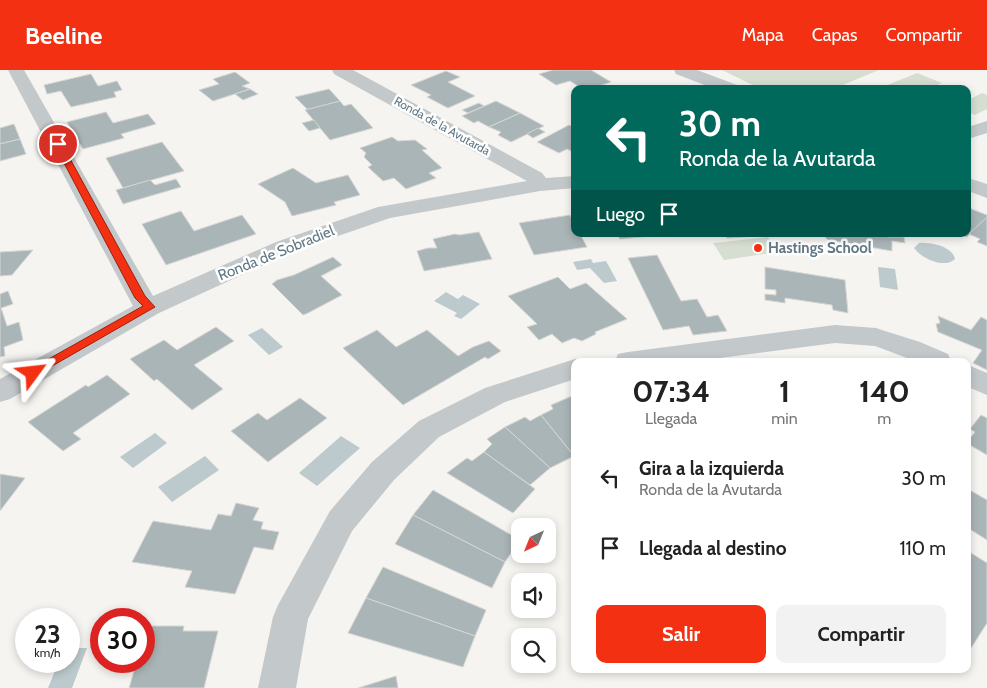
<!DOCTYPE html>
<html lang="es">
<style>
body{margin:0;font-family:Cabin,sans-serif;background:#f2f2f2;color:#222;height:100vh;display:flex;flex-direction:column;font-size:19px;white-space:nowrap}
*{box-sizing:border-box;margin:0}
p{font-size:16px;color:#767676}
.icon{flex:none;width:28px;height:28px;fill:none;stroke:currentColor;stroke-width:2;stroke-linecap:round;stroke-linejoin:round}
.map{position:relative;flex:1;overflow:hidden}
.panel{position:absolute;left:571px;top:288px;width:400px;height:315px;display:flex;flex-direction:column;background:#fff;border-radius:10px;box-shadow:0 2px 8px #0003}
.panel>*{flex:none}
.banner{position:absolute;left:571px;top:15px;width:400px;height:152px;border-radius:10px;box-shadow:0 2px 8px #0003;background:#00695c;color:#fff;overflow:hidden}
.needle{width:32px;rotate:223deg}
.buttons{position:absolute;left:511px;top:448px;display:grid;gap:10px}
.buttons a{display:grid;place-items:center;width:45px;height:45px;border-radius:10px;background:#fff;box-shadow:0 2px 8px #0003;font-size:25px}
.speed{position:absolute;left:15px;top:538px;display:flex;gap:10px;font-size:25px;font-weight:700;text-align:center}
.speed>*{display:grid;place-content:center;width:65px;height:65px;border-radius:50%;background:#fff;box-shadow:0 2px 8px #0003;line-height:1}
.speed small{font-size:12px;font-weight:400}
.speed .limit{border:8px solid #d22;background:#fff;color:#111}
.pin{position:absolute;display:grid;place-items:center;width:42px;height:42px;color:#fff;margin:-21px;border:2px solid #fff;border-radius:50%;box-shadow:0 1px 5px #0007}
.me{position:absolute;width:55px;margin:-28px;rotate:60deg;stroke-linejoin:round;filter:drop-shadow(0 0 4px #0008)}
.turn{display:flex;align-items:center;gap:18px;height:105px;padding:0 25px;font-size:22px}
.turn .icon{width:65px;height:65px;stroke-width:2.5}
.turn b{display:block;font-size:35px;line-height:42px}
.then{display:flex;align-items:center;height:48px;padding:0 25px;background:#0003;gap:10px;font-size:19px}
.eta{display:flex;justify-content:space-evenly;align-items:center;height:85px;text-align:center}
.eta b{font-size:30px;font-weight:800;line-height:35px}
.primary-button{display:flex;gap:10px;margin-top:auto;padding:10px 25px}
.primary-button a{flex:1;height:58px;border-radius:10px;background:#f33012;color:#fff;font-size:20px;font-weight:800;line-height:58px;text-align:center}
.primary-button a+a{background:#f2f2f2;color:#222}
ul{padding:0;list-style:none}
li{display:flex;align-items:center;gap:15px;height:70px;padding:0 25px}
li div{flex:1}
li b{display:block;font-size:19px}
li em{font-style:normal}
header{display:flex;align-items:center;gap:30px;box-sizing:border-box;height:70px;padding:0 25px;background:#f33012;color:#fff}
header strong{font-size:24px}
nav{display:flex;gap:28px;margin-inline-start:auto;font-size:18px}
.map>svg:first-child{display:block}
.green{fill:#d6ddd1}
.water{fill:#bccace}
.building{fill:#aab5b8;stroke:#d6d5d3}
.lines{fill:none;stroke-linecap:round;stroke-linejoin:round}
.street{fill:#c3c8ca;fill-rule:evenodd}
.route{fill:#f33012;stroke:#9e1f0c}
.poi-dot{fill:#f33012;stroke:#fff;stroke-width:2}
.labels{text-anchor:middle;stroke-width:5;stroke-linejoin:round;paint-order:stroke}
.far-street-label{font-size:12px;fill:#617884;stroke:#fff}
.poi-label{font-size:15px;font-weight:bold;fill:#617884;stroke:#fff;text-anchor:start}
.street-label{font-size:15px;fill:#617884;stroke:#fff}
</style>
<header>
<strong>Beeline</strong>
<nav><a>Mapa</a><a>Capas</a><a>Compartir</a></nav>
</header>
<div class="map">
<svg width="987" height="618" viewBox="0 0 987 618">
<rect width="100%" height="100%" fill="#f5f4f0"/>
<!-- green -->
<g class="green">
<polygon points="722,0 879,0 833,19 761,19"/>
<polygon points="917,3 942,13 928,19 880,18"/>
<polygon points="982,23 987,25 987,39 975,45 968,42 968,30"/>
<polygon points="768,167 778,182 724,190 713,173"/>
</g>
<!-- water -->
<g class="water">
<path d="M919 173C930 172 952 176 955 189 945 199 922 189 914 178Z"/>
<polygon points="591,189 593,193 606,191 617,211 604,213 590,198 577,200 573,192"/>
<polygon points="878,197 895,199 898,220 880,217"/>
<polygon points="446,222 458,229 463,225 480,234 461,249 454,246 457,243 434,231"/>
<polygon points="262,258 283,277 269,285 248,265"/>
<polygon points="155,363 167,373 133,398 120,387"/>
<polygon points="341,366 360,378 317,416 299,403"/>
<polygon points="205,386 219,400 172,432 158,417"/>
<polygon points="69,578 87,578 72,618 48,618 59,591 69,591"/>
</g>
<!-- building -->
<g class="building">
<polygon points="553,0 591,0 611,12 590,19 583,19 570,11 556,15 539,4"/>
<polygon points="446,1 460,7 448,12 475,26 448,38 427,27 431,25 411,15"/>
<polygon points="235,2 250,13 242,16 250,19 213,31 199,20 219,14 213,9"/>
<polygon points="91,4 98,16 117,11 122,20 114,22 116,27 71,37 61,21 47,24 44,15"/>
<polygon points="250,19 258,24 243,30 235,24"/>
<polygon points="329,19 340,31 308,40 295,27"/>
<polygon points="340,31 344,36 351,34 373,58 330,70 305,40"/>
<polygon points="496,31 520,43 489,57 478,51 474,53 462,46"/>
<polygon points="479,33 484,36 468,43 462,40"/>
<polygon points="106,42 113,53 148,44 156,54 121,64 124,68 83,79 67,52"/>
<polygon points="520,43 544,56 511,72 498,65 501,62 489,57"/>
<polygon points="314,50 320,58 309,61 302,53"/>
<polygon points="14,54 20,69 0,74 0,58"/>
<polygon points="569,55 575,58 575,83 567,79 559,83 537,72"/>
<polygon points="538,58 545,62 533,68 527,64"/>
<polygon points="392,67 398,71 415,70 427,79 422,80 442,98 429,103 436,108 406,119 394,108 383,111 368,97 372,95 364,87 366,83 360,78"/>
<polygon points="20,69 26,84 0,91 0,74"/>
<polygon points="162,72 184,101 123,118 106,88"/>
<polygon points="293,98 316,113 348,105 360,125 334,132 336,135 292,146 285,132 258,114"/>
<polygon points="176,109 181,117 123,134 116,120 150,110 155,115"/>
<polygon points="969,138 987,145 987,147 967,167 958,164 968,164"/>
<polygon points="181,141 194,161 242,145 256,164 166,195 142,154"/>
<polygon points="570,145 575,155 575,164 580,164 587,177 534,185 519,153"/>
<polygon points="987,147 987,176 977,172 980,169 969,164"/>
<polygon points="479,162 492,189 424,201 417,181 428,178 437,178 433,169 455,164 459,165"/>
<polygon points="617,164 671,164 620,169"/>
<polygon points="724,164 756,164 757,166 727,168"/>
<polygon points="822,164 887,164 888,167 904,167 905,173 892,171 892,181 828,170"/>
<polygon points="33,180 12,205 0,206 0,182"/>
<polygon points="657,185 681,231 697,229 707,247 718,245 727,261 693,265 689,256 663,260 628,188"/>
<polygon points="333,187 342,195 321,206 342,225 308,243 303,245 272,214 277,210 294,205"/>
<polygon points="765,197 845,210 848,243 833,240 832,235 785,228 785,233 765,230 765,224 776,225 776,220 765,219"/>
<polygon points="558,207 570,219 586,213 627,249 595,262 596,264 582,271 574,268 562,273 552,264 539,270 527,257 537,254 508,226"/>
<polygon points="8,221 13,234 1,238 7,256 19,252 23,270 4,277 5,286 0,287 0,224"/>
<polygon points="938,246 971,260 981,247 987,250 987,300 973,293 982,280 938,262 936,254 940,253"/>
<polygon points="216,257 234,271 194,295 223,319 192,340 157,309 154,311 130,289 164,270 177,280"/>
<polygon points="377,260 396,277 427,260 458,286 473,277 489,271 501,281 488,289 485,287 403,335 343,278"/>
<polygon points="107,305 130,324 73,363 81,369 63,381 28,352 86,315 88,317"/>
<polygon points="572,326 575,330 575,387 541,345 553,339 551,335"/>
<polygon points="300,328 327,348 268,392 231,361 258,343 267,350"/>
<polygon points="541,345 574,386 550,398 505,357 525,347 530,351"/>
<polygon points="981,345 987,348 987,385 968,374 968,371 975,362 970,359"/>
<polygon points="505,357 550,398 530,415 484,382 492,374 487,369"/>
<polygon points="484,382 535,419 513,443 447,403 467,388 472,391"/>
<polygon points="0,404 25,408 0,441"/>
<polygon points="968,419 987,430 987,470 968,458"/>
<polygon points="433,420 520,470 505,492 413,445"/>
<polygon points="236,433 259,438 253,450 263,452 261,459 279,462 273,480 254,477 235,524 185,517 192,501 132,492 153,451 211,460 218,444 231,446"/>
<polygon points="413,445 505,492 492,518 395,474"/>
<polygon points="968,481 987,493 987,553 968,583"/>
<polygon points="383,497 486,540 475,566 366,528"/>
<polygon points="366,528 475,566 463,597 348,563"/>
<polygon points="149,556 184,556 183,561 218,561 204,618 129,618 137,591 144,591 144,571"/>
<polygon points="396,606 398,618 358,618"/>
</g>
<g class="lines">
<!-- street -->
<g class="street">
<polygon points="8,0 24,0 153,226 276,172 378,137 527,111 334,4 332,0 353,0 542,103 546,108 575,106 575,118 540,121 390,148 292,182 159,243 10,329 0,332 0,309 133,236"/>
<polygon points="674,0 697,0 737,15 740,19 715,19 676,4"/>
<polygon points="987,51 987,63 968,69 968,57"/>
<polygon points="968,108 987,114 987,128 968,121"/>
<polygon points="835,255 876,258 885,261 920,272 948,284 951,291 915,291 875,276 835,273 697,291 615,291 618,284 628,282"/>
<polygon points="575,289 581,291 575,291 575,309 505,332 439,367 394,410 352,461 308,549 296,618 258,618 273,547 278,535 330,441 372,392 419,351 485,318"/>
<polygon points="968,295 987,303 987,325 968,317"/>
</g>
</g>
<!-- route -->
<polygon class="route" points="58,72 62,74 145,226 155,237 33,307 28,303 29,300 143,236 135,228 54,74"/>
<!-- markers -->
<circle class="poi-dot" cx="758" cy="178" r="5"/>
<g class="labels">
<!-- far-street labels -->
<g class="far-street-label">
<text transform="translate(442 56) rotate(29)" y="4">Ronda de la Avutarda</text>
</g>
<!-- poi labels -->
<g class="poi-label">
<text x="768" y="183">Hastings School</text>
</g>
<!-- street labels -->
<g class="street-label">
<text transform="translate(276 183) rotate(-22)" y="5">Ronda de Sobradiel</text>
</g>
</g>
</svg>
<div class="buttons">
<a><svg class="needle" viewBox="-14 -14 28 28"><path d="M0-13l5 13h-10z" fill="#e53935"/><path d="M0 13l5-13h-10z" fill="#767676"/></svg></a>
<a><svg class="icon" aria-label="sound" viewBox="0 0 24 24"><path d="M4 9h4l5-4v14l-5-4H4zM17 9q2 3 0 6"/></svg></a>
<a><svg class="icon" aria-label="search" viewBox="0 0 24 24"><circle cx="10" cy="10" r="6"/><path d="M15 15l6 6"/></svg></a>
</div>
<div class="speed"><div>23<small>km/h</small></div><div class="limit">30</div></div>
<div class="pin" style="left:58px;top:74px;background:#d93025"><svg class="icon" aria-label="arrive" viewBox="0 0 24 24"><path d="M6 21V4h12l-3 4 3 4H6"/></svg></div>
<svg class="me" style="left:33px;top:303px" viewBox="-20 -20 40 40"><path d="M0-17L14 15 0 8-14 15z" fill="#f33012" stroke="#fff" stroke-width="4"/></svg>
<div class="banner">
<div class="turn"><svg class="icon" aria-label="left" viewBox="0 0 24 24"><path d="M17 20v-9H6M10 6l-5 5 5 5"/></svg><div><b>30 m</b>Ronda de la Avutarda</div></div>
<div class="then">Luego<svg class="icon" aria-label="arrive" viewBox="0 0 24 24"><path d="M6 21V4h12l-3 4 3 4H6"/></svg></div>
</div>
<section class="panel">
<div class="eta">
<div><b>07:34</b><p>Llegada</p></div>
<div><b>1</b><p>min</p></div>
<div><b>140</b><p>m</p></div>
</div>
<ul>
<li><svg class="icon" aria-label="left" viewBox="0 0 24 24"><path d="M17 20v-9H6M10 6l-5 5 5 5"/></svg><div><b>Gira a la izquierda</b><p>Ronda de la Avutarda</p></div><em>30 m</em></li>
<li><svg class="icon" aria-label="arrive" viewBox="0 0 24 24"><path d="M6 21V4h12l-3 4 3 4H6"/></svg><div><b>Llegada al destino</b></div><em>110 m</em></li>
</ul>
<div class="primary-button"><a>Salir</a><a>Compartir</a></div>
</section>
</div>
